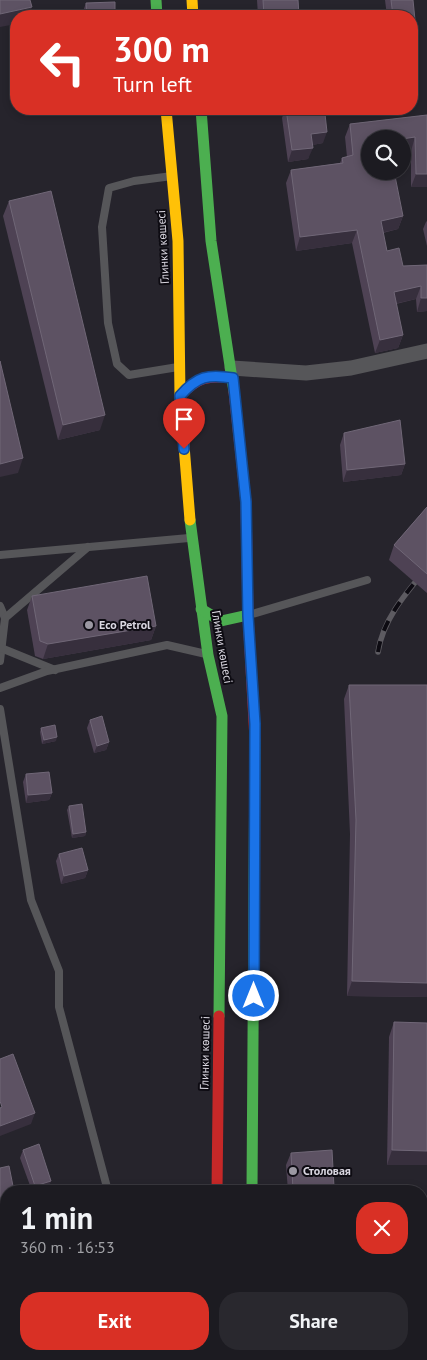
<!DOCTYPE html>
<meta charset="utf-8">
<style>
body{margin:0;font-family:"PT Sans",sans-serif;background:#29282e;color:#f1f3f6;height:100vh;display:flex;flex-direction:column;font-size:19px;white-space:nowrap}
*{box-sizing:border-box;margin:0}
p{font-size:16px;color:#a0a1a5}
.icon{flex:none;width:28px;height:28px;fill:none;stroke:currentColor;stroke-width:2;stroke-linecap:round;stroke-linejoin:round}
.map{position:relative;flex:1;overflow:hidden}
.sheet{position:absolute;left:0px;top:1185px;width:428px;height:175px;display:flex;flex-direction:column;background:#1c1b21;border-radius:20px 20px 0 0;box-shadow:0 2px 8px #0003,0 0 0 1px #3a393f}
.sheet>*{flex:none}
.banner{position:absolute;left:10px;top:10px;width:408px;height:105px;border-radius:20px;box-shadow:0 2px 8px #0003,0 0 0 1px #3a393f;background:#d93025;color:#fff;overflow:hidden}
.controls{position:absolute;left:361px;top:130px;display:grid;gap:10px}
.controls a{display:grid;place-items:center;width:50px;height:50px;border-radius:50%;background:#1c1b21;box-shadow:0 2px 8px #0003,0 0 0 1px #3a393f;font-size:25px}
.pin{position:absolute;display:grid;place-items:center;width:42px;height:42px;color:#fff;margin:-51px -21px;border-radius:50% 50% 50% 0;rotate:-45deg;box-shadow:0 0 5px #0007}
.pin .icon{rotate:45deg}
.me{position:absolute;width:55px;margin:-28px;rotate:0deg;stroke-linejoin:round;filter:drop-shadow(0 0 4px #0008)}
.turn{display:flex;align-items:center;gap:18px;height:105px;padding:0 20px;font-size:22px}
.turn .icon{width:65px;height:65px;stroke-width:2.5}
.turn b{display:block;font-size:35px;line-height:42px}
.round{display:grid;place-items:center;flex:none;width:52px;height:52px;border-radius:20px;background:#29282e}
.summary{display:flex;align-items:center;justify-content:space-between;height:85px;padding:0 20px}
h1{font-size:30px;font-weight:700;line-height:38px}
.primary-button{display:flex;gap:10px;margin-top:auto;padding:10px 20px}
.primary-button a{flex:1;height:58px;border-radius:20px;background:#d93025;color:#fff;font-size:20px;font-weight:700;line-height:58px;text-align:center}
.primary-button a+a{background:#29282e;color:#f1f3f6}
.map>svg:first-child{display:block}
.lines{fill:none;stroke-linecap:round;stroke-linejoin:round}
.lane{stroke:#565659;stroke-width:8}
.street{stroke:#565659;stroke-width:15}
.fast{stroke:#4caf50;stroke-width:11}
.slow{stroke:#ffc107;stroke-width:11}
.jam{stroke:#c62828;stroke-width:11}
.rail-casing{stroke:#5d5b61;stroke-width:5.5}
.rail{stroke:#0d0b12;stroke-width:4;stroke-dasharray:11;stroke-linecap:butt}
.wall{fill:#4e4254}
.shaded-wall{fill:#372f3d}
.building{fill:#5d5263;stroke:#706777}
.route-casing{stroke:#114b97;stroke-width:12}
.route{stroke:#1a73e8;stroke-width:9}
.poi-dot{fill:#9b98a2;stroke:#0d0b12;stroke-width:2}
.labels{text-anchor:middle;stroke-width:4;stroke-linejoin:round;paint-order:stroke}
.street-label{font-size:12px;fill:#dad7e1;stroke:#0d0b12}
.poi-label{font-size:12px;font-weight:bold;fill:#dad7e1;stroke:#0d0b12;text-anchor:start}
</style>
<div class="map">
<svg width="427" height="1360" viewBox="0 0 427 1360">
<rect width="100%" height="100%" fill="#26242c"/>
<g class="lines">
<!-- lane -->
<g class="lane">
<polyline points="172,176 134,181 109,188 102,227 108,323 117,364 129,375 178,367"/>
<polyline points="0,555 189,538"/>
<polyline points="0,606 5,618 0,661"/>
<polyline points="249,615 367,580"/>
<polyline points="5,618 88,547"/>
<polyline points="1,648 55,670"/>
<polyline points="0,688 47,671 167,645 206,654"/>
<polyline points="0,709 31,900 59,971 59,1007 108,1191"/>
<polyline points="421,1208 427,1206"/>
</g>
<!-- street -->
<polyline class="street" points="232,368 306,373 351,368 427,351"/>
<!-- fast -->
<g class="fast">
<polyline points="156,0 157,16"/>
<polyline points="201,109 211,241 234,392"/>
<polyline points="190,520 208,655 222,716 219,1016"/>
<polyline points="201,609 221,621 248,615"/>
<polyline points="252,1191 255,740"/>
<polyline points="0,1344 6,1342"/>
<polyline points="17,1360 34,1354"/>
</g>
<!-- slow -->
<g class="slow">
<polyline points="192,0 193,16"/>
<polyline points="166,109 178,241 180,396 190,520"/>
</g>
<!-- jam -->
<g class="jam">
<polyline points="234,392 246,502 248,615 255,740"/>
<path d="M180 396C197 377 208 375 233 378"/>
<polyline points="217,1191 219,1016"/>
</g>
<!-- rail casing -->
<g class="rail-casing">
<path id="rail" d="M378 652C383 619 406 593 427 568"/>
</g>
<!-- rail -->
<use href="#rail" class="rail"/>
</g>
<!-- wall -->
<g class="wall">
<polygon points="257,0 298,0 299,16 258,16"/>
<polygon points="385,0 413,0 412,53 411,16 387,16"/>
<polygon points="86,3 115,16 82,16 82,14"/>
<polygon points="285,109 311,109 312,115 323,143 312,145 308,159 288,162 282,118"/>
<polygon points="427,115 427,187 411,187 411,151 402,152 402,139 370,139 403,216 398,229 383,233 387,251 403,266 427,265 427,311 417,312 416,299 396,304 403,335 398,348 375,353 352,243 296,251 286,183 291,170 340,163 342,158 347,157 345,137 350,124"/>
<polygon points="9,201 100,430 58,440 3,216"/>
<polygon points="427,221 427,246 423,229 426,222"/>
<polygon points="344,433 405,464 401,475 343,482 340,445"/>
<polygon points="427,507 427,593 389,560 394,545"/>
<polygon points="32,596 156,626 151,640 43,659 35,656 27,610"/>
<polygon points="349,685 427,997 347,996 350,834 344,699"/>
<polygon points="90,720 109,742 106,750 94,753 87,728"/>
<polygon points="41,728 56,741 42,744 40,732"/>
<polygon points="26,774 52,793 49,800 26,803 23,782"/>
<polygon points="69,806 86,832 85,836 72,838 67,810"/>
<polygon points="59,854 88,870 85,878 61,884 56,861"/>
<polygon points="394,1022 427,1165 387,1165 389,1037"/>
<polygon points="23,1150 48,1189 40,1191 32,1191 20,1158"/>
<polygon points="291,1153 333,1191 288,1191 286,1165"/>
<polygon points="427,1308 427,1347 421,1329 421,1313 423,1309"/>
</g>
<!-- shaded-wall -->
<g class="shaded-wall">
<polygon points="32,7 28,16 16,16 16,24 0,27 0,14"/>
<polygon points="417,40 412,53 411,53 411,41"/>
<polygon points="327,132 323,143 307,146 311,134"/>
<polygon points="415,137 411,151 402,152 402,139"/>
<polygon points="313,148 308,159 288,162 292,150"/>
<polygon points="416,174 427,174 427,187 411,187"/>
<polygon points="403,216 398,229 376,234 381,221"/>
<polygon points="357,230 352,243 296,251 300,237"/>
<polygon points="421,286 416,299 389,305 394,292"/>
<polygon points="421,298 427,298 427,311 417,312"/>
<polygon points="403,335 398,348 375,353 380,340"/>
<polygon points="105,415 100,430 58,440 63,425"/>
<polygon points="23,458 18,473 0,477 0,464"/>
<polygon points="405,464 401,475 343,482 347,470"/>
<polygon points="156,626 151,640 43,659 48,644"/>
<polygon points="57,737 56,741 42,744 44,740"/>
<polygon points="109,742 106,750 94,753 97,746"/>
<polygon points="52,793 49,800 26,803 28,795"/>
<polygon points="86,832 85,836 72,838 73,834"/>
<polygon points="88,870 85,878 61,884 64,876"/>
<polygon points="352,981 427,983 427,997 347,996"/>
<polygon points="35,1113 31,1124 0,1136 0,1126"/>
<polygon points="392,1150 427,1151 427,1165 387,1165"/>
<polygon points="51,1181 48,1189 40,1191 34,1191 35,1186"/>
<polygon points="334,1187 333,1191 293,1191 293,1190"/>
<polygon points="6,1227 6,1240 0,1242 0,1229"/>
</g>
<!-- building -->
<g class="building">
<polygon points="0,0 30,0 32,7 0,14"/>
<polygon points="263,0 298,0 299,16 264,16"/>
<polygon points="391,0 413,0 417,40 411,41 411,16 393,16"/>
<polygon points="115,2 115,16 87,16 86,3"/>
<polygon points="286,109 311,109 312,115 325,114 327,132 311,134 313,148 292,150"/>
<polygon points="427,115 427,174 416,174 415,137 402,139 370,139 370,171 394,171 403,216 381,221 387,251 399,248 403,266 427,265 427,298 421,298 421,286 394,292 403,335 380,340 357,230 300,237 291,170 343,163 342,158 353,155 350,124"/>
<polygon points="51,191 105,415 63,425 9,201"/>
<polygon points="0,361 23,458 0,464"/>
<polygon points="400,420 405,464 347,470 344,433"/>
<polygon points="427,507 427,574 394,545"/>
<polygon points="147,576 156,626 48,644 40,641 32,596"/>
<polygon points="349,685 427,685 427,983 352,981 356,820"/>
<polygon points="102,716 109,742 97,746 90,720"/>
<polygon points="55,725 57,737 44,740 41,728"/>
<polygon points="49,772 52,793 28,795 26,774"/>
<polygon points="82,804 86,832 73,834 69,806"/>
<polygon points="82,848 88,870 64,876 59,854"/>
<polygon points="394,1022 427,1023 427,1151 392,1150"/>
<polygon points="13,1054 35,1113 0,1126 0,1108 2,1107 0,1101 0,1059"/>
<polygon points="39,1144 51,1181 35,1186 23,1150"/>
<polygon points="332,1150 334,1187 293,1190 291,1153"/>
<polygon points="9,1166 14,1191 6,1191 6,1227 0,1229 0,1168"/>
<polygon points="427,1308 427,1323 423,1309"/>
<polygon points="267,1354 375,1354 377,1360 249,1360"/>
</g>
<g class="lines">
<!-- route casing -->
<g class="route-casing">
<path id="route" d="M184 449 180 396C197 376 208 374 233 378L246 502 248 616 255 724 254 996"/>
</g>
<!-- route -->
<use href="#route" class="route"/>
</g>
<!-- markers -->
<g class="poi-dot">
<circle cx="89" cy="625" r="5"/>
<circle cx="293" cy="1171" r="5"/>
</g>
<g class="labels">
<!-- street labels -->
<g class="street-label">
<text transform="translate(163 247) rotate(-93)" y="4">Глинки көшесі</text>
<text transform="translate(222 647) rotate(80)" y="4">Глинки көшесі</text>
<text transform="translate(205 1053) rotate(-89)" y="4">Глинки көшесі</text>
</g>
<!-- poi labels -->
<g class="poi-label">
<text x="99" y="629">Eco Petrol</text>
<text x="303" y="1175">Столовая</text>
</g>
</g>
</svg>
<div class="controls">
<a><svg class="icon" aria-label="search" viewBox="0 0 24 24"><circle cx="10" cy="10" r="6"/><path d="M15 15l6 6"/></svg></a>
</div>
<div class="pin" style="left:184px;top:449px;background:#d93025"><svg class="icon" aria-label="arrive" viewBox="0 0 24 24"><path d="M6 21V4h12l-3 4 3 4H6"/></svg></div>
<svg class="me" style="left:254px;top:996px" viewBox="-20 -20 40 40"><circle r="17" fill="#1a73e8" stroke="#fff" stroke-width="3"/><path d="M0-11L8 9 0 5-8 9z" fill="#fff"/></svg>
<div class="banner">
<div class="turn"><svg class="icon" aria-label="left" viewBox="0 0 24 24"><path d="M17 20v-9H6M10 6l-5 5 5 5"/></svg><div><b>300 m</b>Turn left</div></div>
</div>
<section class="sheet">
<div class="summary"><div><h1>1 min</h1><p>360 m · 16:53</p></div><a class="round" style="background:#d93025;color:#fff"><svg class="icon" aria-label="close" viewBox="0 0 24 24"><path d="M6 6l12 12M18 6L6 18"/></svg></a></div>
<div class="primary-button"><a>Exit</a><a>Share</a></div>
</section>
</div>
